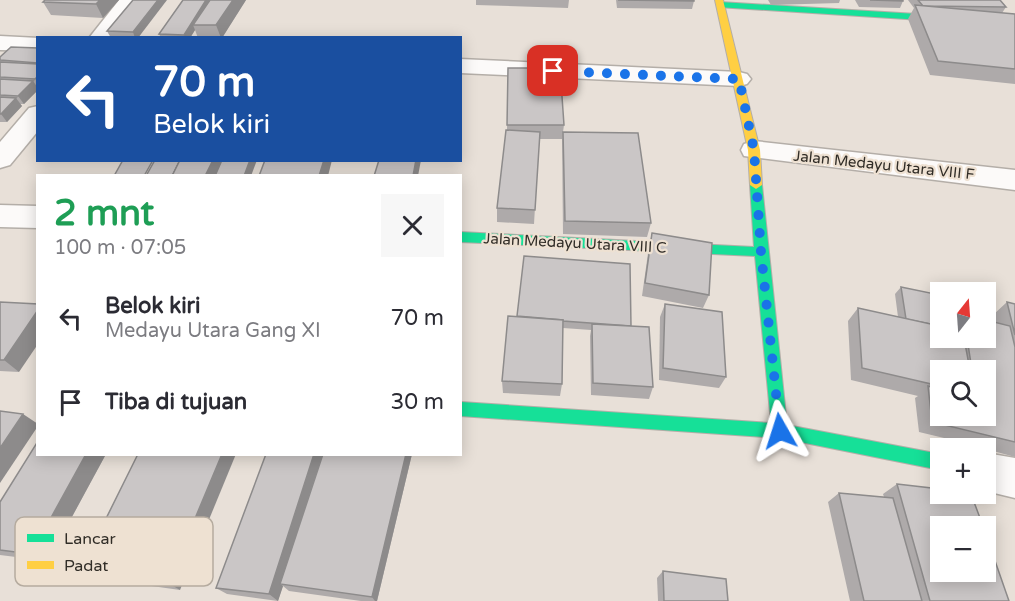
<!DOCTYPE html>
<html lang="id">
<meta charset="utf-8">
<style>
body{margin:0;font-family:"Varela Round",sans-serif;background:#f7f7f7;color:#2b2b33;height:100vh;display:flex;flex-direction:column;font-size:22px;white-space:nowrap}
*{box-sizing:border-box;margin:0}
p{font-size:20px;color:#7c7c81}
.icon{flex:none;width:33px;height:33px;fill:none;stroke:currentColor;stroke-width:2;stroke-linecap:round;stroke-linejoin:round}
.map{position:relative;flex:1;overflow:hidden}
.side{position:absolute;left:36px;top:174px;width:426px;height:282px;display:flex;flex-direction:column;background:#fff;border-radius:0px;box-shadow:0 3px 15px #0003}
.side>*{flex:none}
.banner{position:absolute;left:36px;top:36px;width:426px;height:126px;border-radius:0px;box-shadow:0 3px 15px #0003;background:#1a4fa0;color:#fff;overflow:hidden}
.needle{width:39px;rotate:17deg}
.buttons{position:absolute;left:930px;top:282px;display:grid;gap:12px}
.buttons a{display:grid;place-items:center;width:66px;height:66px;border-radius:0px;background:#fff;box-shadow:0 3px 15px #0003;font-size:30px}
.pin{position:absolute;display:grid;place-items:center;width:51px;height:51px;color:#fff;margin:-26px;border-radius:12px;box-shadow:0 3px 9px #0006}
.me{position:absolute;width:66px;margin:-33px;rotate:354deg;stroke-linejoin:round;filter:drop-shadow(0 0 4px #0008)}
.turn{display:flex;align-items:center;gap:21px;height:126px;padding:0 18px;font-size:27px}
.turn .icon{width:78px;height:78px;stroke-width:2.5}
.turn b{display:block;font-size:42px;line-height:51px}
.round{display:grid;place-items:center;flex:none;width:63px;height:63px;border-radius:0px;background:#f7f7f7}
.summary{display:flex;align-items:center;justify-content:space-between;height:102px;padding:0 18px}
h1{font-size:36px;font-weight:700;line-height:45px;color:#1e9e55}
ul{padding:0;list-style:none}
li{display:flex;align-items:center;gap:18px;height:84px;padding:0 18px}
li div{flex:1}
li b{display:block;font-size:22px}
li em{font-style:normal}
.map>svg:first-child{display:block}
.lines{fill:none;stroke-linecap:round;stroke-linejoin:round}
.street-casing{stroke:#b4aea8;stroke-width:3}
.fast-casing{stroke:#b4aea8;stroke-width:2}
.slow-casing{stroke:#b4aea8;stroke-width:2}
.street{fill:#fcfaf9;fill-rule:evenodd}
.fast{fill:#16e098;fill-rule:evenodd}
.slow{fill:#ffcf43;fill-rule:evenodd}
.wall{fill:#aeaaaa;fill-rule:evenodd}
.shaded-wall{fill:#8d8b8b}
.building{fill:#cac6c6;stroke:#8d8b8b;stroke-width:1.5}
.route{stroke:#1a73e8;stroke-width:10;stroke-dasharray:0 18}
.labels{text-anchor:middle;stroke-width:4.5;stroke-linejoin:round;paint-order:stroke}
.street-label{font-size:15px;fill:#312d27;stroke:#eee1d2}
.key{fill:#eee1d2;stroke:#b5ab9f;stroke-width:1.5}
.key-label{font-size:16px;fill:#312d27}
</style>
<div class="map">
<svg width="1015" height="601" viewBox="0 0 1015 601">
<rect width="100%" height="100%" fill="#e8e0d8"/>
<g class="lines">
<!-- street casing -->
<g class="street-casing">
<g id="street">
<polygon points="119,0 140,0 112,38 89,38"/>
<polygon points="0,36 39,38 38,51 0,50"/>
<polygon points="460,59 739,72 747,74 751,79 747,84 739,86 460,73"/>
<polygon points="38,106 38,131 10,165 0,168 0,142 29,108"/>
<polygon points="754,141 1015,170 1015,190 744,156 741,150 744,144"/>
<polygon points="0,205 38,206 38,228 0,227"/>
<polygon points="986,453 1015,458 1015,498 986,491"/>
</g>
</g>
<!-- fast casing -->
<g class="fast-casing">
<g id="fast">
<polygon points="720,2 1015,20 1015,26 717,7 717,3"/>
<polygon points="756,181 762,185 787,425 940,454 940,470 780,438 460,416 461,402 771,423 755,256 460,242 460,232 754,247 750,185"/>
</g>
</g>
<!-- slow casing -->
<g class="slow-casing">
<polygon id="slow" points="715,0 723,0 760,150 762,185 756,189 750,185 748,150"/>
</g>
<!-- street -->
<use href="#street" class="street"/>
<!-- fast -->
<use href="#fast" class="fast"/>
<!-- slow -->
<use href="#slow" class="slow"/>
</g>
<!-- wall -->
<g class="wall">
<polygon points="45,0 119,0 103,18 51,15 43,2"/>
<polygon points="133,0 138,38 111,38 107,31"/>
<polygon points="183,0 246,0 222,38 198,38 195,30 190,38 161,38 159,34"/>
<polygon points="476,0 569,0 568,8 476,5"/>
<polygon points="616,0 694,0 694,1 692,9 617,8"/>
<polygon points="768,0 840,0 839,3 771,5"/>
<polygon points="855,0 903,0 903,1 900,8 859,7"/>
<polygon points="908,0 1000,0 1006,7 1002,13 1015,14 1015,84 930,75 908,19 914,8"/>
<polygon points="38,48 38,87 37,87 38,90 24,104 20,104 22,106 7,122 0,122 0,57"/>
<polygon points="508,68 564,125 563,132 651,223 647,237 563,234 562,139 539,139 534,224 497,222 497,208 507,130"/>
<polygon points="652,233 709,295 703,308 642,296 649,246"/>
<path d="M901 287 940 338H986L995 322 993 315 1007 302 1015 304V457L986 449V448L919 432 915 398 918 396 851 380 848 321 858 308 898 317 895 294ZM940 370H986V416H940Z"/>
<polygon points="0,302 19,372 0,371"/>
<polygon points="665,304 726,377 719,388 659,380 660,317"/>
<polygon points="517,317 631,326 653,387 649,399 591,395 590,336 591,330 563,328 562,384 560,396 503,393 502,381"/>
<polygon points="38,454 106,454 48,561 0,555 0,502"/>
<polygon points="138,454 180,590 95,578 80,571"/>
<polygon points="412,454 377,601 361,601 289,591 283,586 278,601 227,594 216,588"/>
<polygon points="897,484 1009,601 850,601 828,502 839,493 884,497 883,494"/>
<polygon points="663,571 728,601 658,601 657,578"/>
</g>
<!-- shaded-wall -->
<g class="shaded-wall">
<polygon points="100,0 119,0 103,18 96,4"/>
<polygon points="158,0 167,0 138,38 135,38 133,32"/>
<polygon points="206,0 214,0 193,25 195,30 190,38 185,38 184,35"/>
<polygon points="233,0 246,0 222,38 221,38 216,25"/>
<polygon points="33,81 38,88 38,90 24,104 18,96"/>
<polygon points="16,98 22,106 7,122 1,114"/>
<polygon points="213,160 226,160 219,176 205,176"/>
<polygon points="250,160 257,160 251,176 244,176"/>
<polygon points="324,160 332,160 328,176 319,176"/>
<polygon points="416,160 421,160 418,176 413,176"/>
<polygon points="38,310 38,344 19,372 4,360"/>
<polygon points="23,414 38,424 38,426 0,483 0,448"/>
<polygon points="86,454 106,454 48,561 31,554"/>
<polygon points="222,454 236,454 180,590 168,583"/>
<polygon points="314,454 323,454 280,584 283,586 278,601 269,594"/>
<polygon points="406,454 412,454 377,601 375,601 372,597"/>
</g>
<!-- building -->
<g class="building">
<polygon points="45,0 100,0 96,4 43,2"/>
<polygon points="133,0 158,0 133,32 107,31"/>
<polygon points="183,0 206,0 184,35 159,34"/>
<polygon points="210,0 233,0 216,25 193,25"/>
<polygon points="618,0 694,0 694,1"/>
<polygon points="870,0 903,0 903,1"/>
<polygon points="918,0 1000,0 1006,7 923,6"/>
<polygon points="915,5 1015,14 1015,69 938,61"/>
<polygon points="11,47 38,48 38,63 0,60 0,57"/>
<polygon points="0,62 38,64 38,76 35,79 0,77"/>
<polygon points="508,68 560,68 564,125 507,125"/>
<polygon points="0,79 33,81 18,96 0,95"/>
<polygon points="0,97 16,98 1,114 0,114"/>
<polygon points="506,130 540,132 535,210 497,208"/>
<polygon points="563,132 638,133 651,223 565,221"/>
<polygon points="123,160 153,160 144,176 114,176"/>
<polygon points="155,160 180,160 172,176 146,176"/>
<polygon points="180,160 213,160 205,176 172,176"/>
<polygon points="222,160 250,160 244,176 215,176"/>
<polygon points="265,160 324,160 319,176 259,176"/>
<polygon points="379,160 416,160 413,176 374,176"/>
<polygon points="652,233 712,243 709,295 645,283"/>
<polygon points="524,256 630,264 631,326 563,321 563,320 517,316"/>
<polygon points="901,287 940,295 940,326 906,319"/>
<polygon points="0,302 38,304 38,310 4,360 0,360"/>
<polygon points="1007,302 1015,304 1015,335"/>
<polygon points="665,304 722,312 726,377 663,368"/>
<polygon points="858,308 940,326 940,338 964,338 970,370 940,370 940,386 862,368"/>
<polygon points="508,316 563,320 562,384 502,381"/>
<polygon points="986,320 1010,326 1015,347 1015,442 932,422 928,386 940,389 940,416 986,416 986,370 972,370 967,338 986,338"/>
<polygon points="592,324 649,327 653,387 593,383"/>
<polygon points="0,411 23,414 0,448"/>
<polygon points="38,441 38,454 86,454 31,554 0,550 0,502"/>
<polygon points="138,454 222,454 168,583 80,571"/>
<polygon points="266,454 314,454 269,594 216,588"/>
<polygon points="323,454 406,454 372,597 280,584"/>
<polygon points="897,484 940,489 940,494 971,494 983,526 940,526 940,572 986,572 986,535 1009,601 930,601"/>
<polygon points="839,493 893,498 922,601 864,601"/>
<polygon points="663,571 726,579 728,601 664,601"/>
</g>
<g class="lines">
<!-- route -->
<polyline class="route" points="553,71 739,79 754,150 761,252 780,431"/>
</g>
<g class="labels">
<!-- street labels -->
<g class="street-label">
<text transform="translate(884 165) rotate(6)" y="5">Jalan Medayu Utara VIII F</text>
<text transform="translate(575 243) rotate(3)" y="5">Jalan Medayu Utara VIII C</text>
</g>
</g>
<!-- legend -->
<rect x="15" y="517" width="198" height="69" rx="9" class="key"/>
<rect x="27" y="534" width="27" height="8" fill="#16e098"/>
<rect x="27" y="561" width="27" height="8" fill="#ffcf43"/>
<g class="key-label">
<text x="64" y="544">Lancar</text>
<text x="64" y="571">Padat</text>
</g>
</svg>
<div class="buttons">
<a><svg class="needle" viewBox="-14 -14 28 28"><path d="M0-13l5 13h-10z" fill="#e53935"/><path d="M0 13l5-13h-10z" fill="#7c7c81"/></svg></a>
<a><svg class="icon" aria-label="search" viewBox="0 0 24 24"><circle cx="10" cy="10" r="6"/><path d="M15 15l6 6"/></svg></a>
<a>+</a>
<a>−</a>
</div>
<div class="pin" style="left:553px;top:71px;background:#d93025"><svg class="icon" aria-label="arrive" viewBox="0 0 24 24"><path d="M6 21V4h12l-3 4 3 4H6"/></svg></div>
<svg class="me" style="left:780px;top:431px" viewBox="-20 -20 40 40"><path d="M0-17L14 15 0 8-14 15z" fill="#1a73e8" stroke="#fff" stroke-width="4"/></svg>
<div class="banner">
<div class="turn"><svg class="icon" aria-label="left" viewBox="0 0 24 24"><path d="M17 20v-9H6M10 6l-5 5 5 5"/></svg><div><b>70 m</b>Belok kiri</div></div>
</div>
<section class="side">
<div class="summary"><div><h1>2 mnt</h1><p>100 m · 07:05</p></div><a class="round"><svg class="icon" aria-label="close" viewBox="0 0 24 24"><path d="M6 6l12 12M18 6L6 18"/></svg></a></div>
<ul>
<li><svg class="icon" aria-label="left" viewBox="0 0 24 24"><path d="M17 20v-9H6M10 6l-5 5 5 5"/></svg><div><b>Belok kiri</b><p>Medayu Utara Gang XI</p></div><em>70 m</em></li>
<li><svg class="icon" aria-label="arrive" viewBox="0 0 24 24"><path d="M6 21V4h12l-3 4 3 4H6"/></svg><div><b>Tiba di tujuan</b></div><em>30 m</em></li>
</ul>
</section>
</div>
